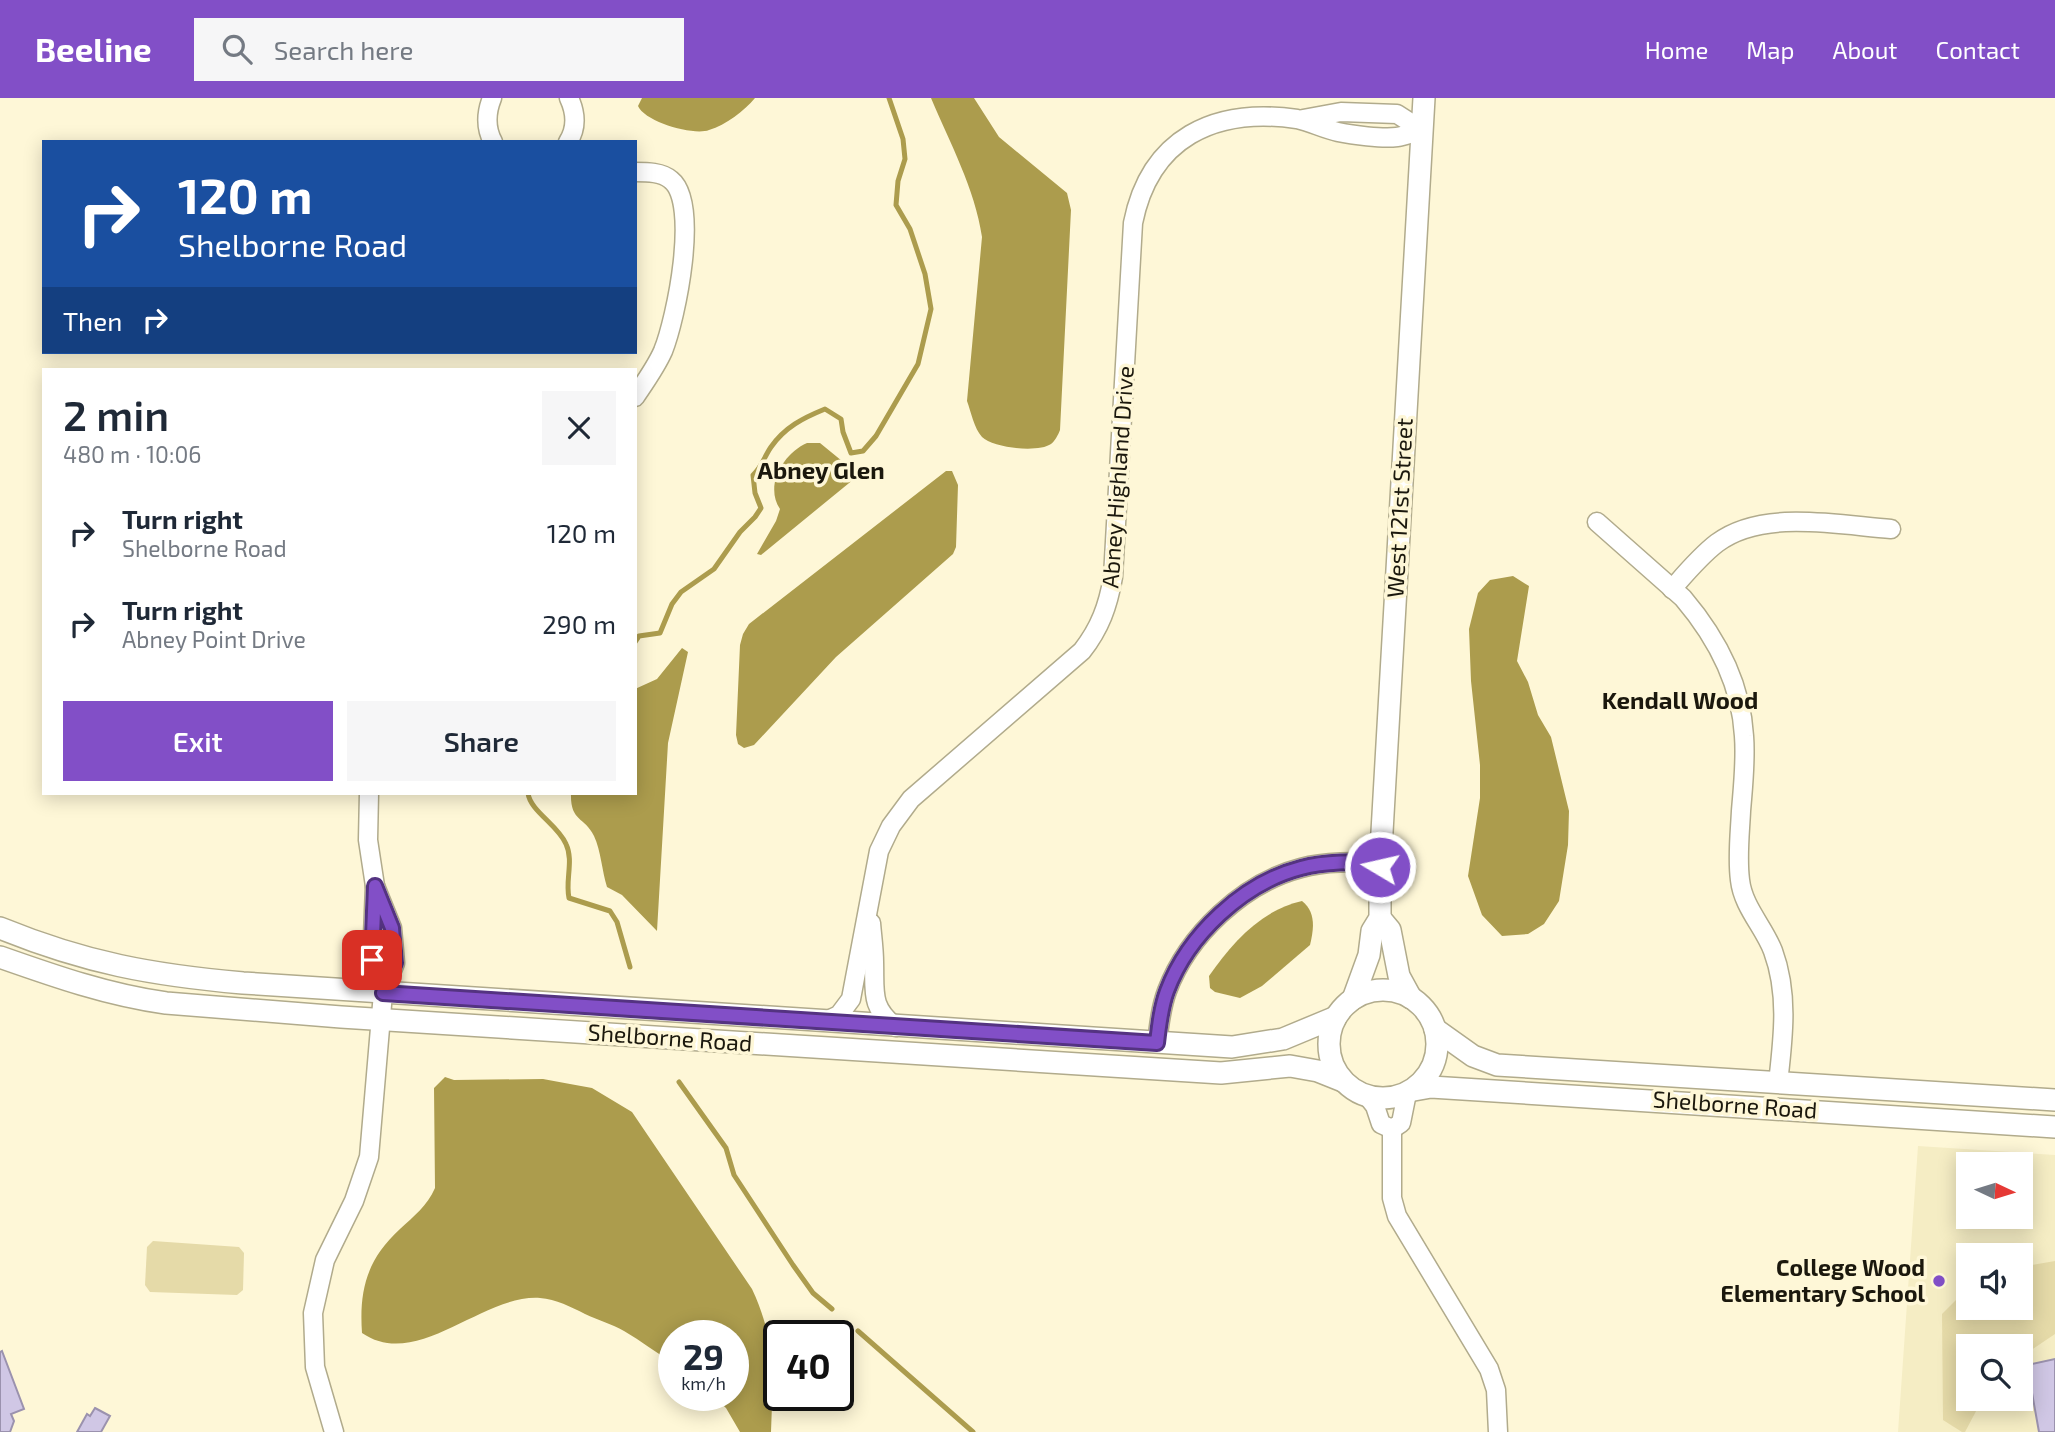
<!DOCTYPE html>
<meta charset="utf-8">
<style>
body{margin:0;font-family:"Exo 2",sans-serif;background:#f6f6f7;color:#1f2937;height:100vh;display:flex;flex-direction:column;font-size:26px;white-space:nowrap}
*{box-sizing:border-box;margin:0}
p{font-size:23px;color:#747a83}
.icon{flex:none;width:38px;height:38px;fill:none;stroke:currentColor;stroke-width:2;stroke-linecap:round;stroke-linejoin:round}
.map{position:relative;flex:1;overflow:hidden}
.side{position:absolute;left:42px;top:270px;width:595px;height:427px;display:flex;flex-direction:column;background:#fff;border-radius:0px;box-shadow:0 4px 18px #0003}
.side>*{flex:none}
.banner{position:absolute;left:42px;top:42px;width:595px;height:214px;border-radius:0px;box-shadow:0 4px 18px #0003;background:#1a4fa0;color:#fff;overflow:hidden}
.needle{width:46px;rotate:94deg}
.controls{position:absolute;left:1956px;top:1054px;display:grid;gap:14px}
.controls a{display:grid;place-items:center;width:77px;height:77px;border-radius:0px;background:#fff;box-shadow:0 4px 18px #0003;font-size:35px}
.speed{position:absolute;left:658px;top:1222px;display:flex;gap:14px;font-size:35px;font-weight:700;text-align:center}
.speed>*{display:grid;place-content:center;width:91px;height:91px;border-radius:50%;background:#fff;box-shadow:0 4px 18px #0003;line-height:1}
.speed small{font-size:18px;font-weight:400}
.speed .limit{border:4px solid #111;border-radius:10px;background:#fff;color:#111}
.pin{position:absolute;display:grid;place-items:center;width:60px;height:60px;color:#fff;margin:-30px;border-radius:14px;box-shadow:0 4px 10px #0006}
.me{position:absolute;width:77px;margin:-38px;rotate:279deg;stroke-linejoin:round;filter:drop-shadow(0 0 5px #0008)}
.turn{display:flex;align-items:center;gap:24px;height:147px;padding:0 21px;font-size:32px}
.turn .icon{width:91px;height:91px;stroke-width:2.5}
.turn b{display:block;font-size:49px;line-height:60px}
.then{display:flex;align-items:center;height:66px;padding:0 21px;background:#0003;gap:14px;font-size:26px}
.round{display:grid;place-items:center;flex:none;width:74px;height:74px;border-radius:0px;background:#f6f6f7}
.head{display:flex;align-items:center;justify-content:space-between;height:119px;padding:0 21px}
h1{font-size:42px;font-weight:600;line-height:52px}
.action{display:flex;gap:14px;margin-top:auto;padding:14px 21px}
.action a{flex:1;height:80px;border-radius:0px;background:#824fc7;color:#fff;font-size:28px;font-weight:600;line-height:80px;text-align:center}
.action a+a{background:#f6f6f7;color:#1f2937}
ul{padding:0;list-style:none}
li{display:flex;align-items:center;gap:21px;height:91px;padding:0 21px}
li div{flex:1}
li b{display:block;font-size:26px}
li em{font-style:normal}
header{display:flex;align-items:center;gap:42px;box-sizing:border-box;height:98px;padding:0 35px;background:#824fc7;color:#fff}
header strong{font-size:33px}
nav{display:flex;gap:38px;margin-inline-start:auto;font-size:24px}
.search{width:490px;height:63px;background:#f6f6f7;display:flex;align-items:center;gap:18px;box-sizing:border-box;padding:0 24px;border-radius:0px;color:#747a83;font-size:26px}
.map>svg:first-child{display:block}
.built{fill:#f5edc4;fill-rule:evenodd}
.green{fill:#e5daa8}
.water{fill:#ac9c4d}
.lines{fill:none;stroke-linecap:round;stroke-linejoin:round}
.stream{stroke:#ac9c4d;stroke-width:5}
.building{fill:#d0c7e5;stroke:#9b92ae;stroke-width:2}
.minor-casing{stroke:#b1ab8c;stroke-width:21}
.tertiary-casing{stroke:#b1ab8c;stroke-width:24}
.minor{stroke:#fff;stroke-width:18}
.tertiary{stroke:#fff;stroke-width:21}
.route-casing{stroke:#543381;stroke-width:18}
.route{stroke:#824fc7;stroke-width:12}
.poi-dot{fill:#824fc7;stroke:#fef7d7;stroke-width:2.5}
.labels{text-anchor:middle;stroke-width:7;stroke-linejoin:round;paint-order:stroke}
.street-label{font-size:23px;fill:#1b180d;stroke:#fef7d7}
.poi-label{font-size:23px;font-weight:bold;fill:#1b180d;stroke:#fef7d7;text-anchor:end}
.neighbourhood-label{font-size:24px;font-weight:bold;fill:#1b180d;stroke:#fef7d7}
</style>
<header>
<strong>Beeline</strong>
<div class="search"><svg class="icon" aria-label="search" viewBox="0 0 24 24"><circle cx="10" cy="10" r="6"/><path d="M15 15l6 6"/></svg>Search here</div>
<nav><a>Home</a><a>Map</a><a>About</a><a>Contact</a></nav>
</header>
<div class="map">
<svg width="2055" height="1334" viewBox="0 0 2055 1334">
<rect width="100%" height="100%" fill="#fef7d7"/>
<!-- built -->
<path class="built" d="M1918 1048 2055 1057V1334H1898ZM1969 1066H2021V1118H1969ZM1969 1157H2021V1209H1969ZM1969 1248H2021V1300H1969Z"/>
<!-- green -->
<g class="green">
<polygon points="153,1143 239,1149 244,1155 243,1192 237,1197 150,1194 145,1187 147,1149"/>
<polygon points="2055,1163 2055,1236 2021,1259 2021,1248 1969,1248 1969,1300 1983,1300 1965,1334 1962,1334 1943,1322 1942,1216 1969,1189 1969,1209 2021,1209 2021,1191 2030,1189 2026,1168"/>
</g>
<!-- water -->
<g class="water">
<path d="M642 0H755C744 13 726 27 709 32 694 38 645 24 638 8Z"/>
<path d="M931 0H974L999 39 1067 95 1071 112 1060 332C1058 337 1055 343 1051 346 1038 355 993 350 982 339 974 330 971 314 967 303L982 139C975 91 950 45 931 0Z"/>
<path d="M807 345H820L842 363 852 369 865 372 761 457 757 456 776 423 780 411C764 387 784 355 807 345Z"/>
<polygon points="946,373 952,373 958,387 956,449 953,456 836,559 754,647 744,650 738,646 736,637 740,547 743,536 749,526"/>
<polygon points="1513,478 1529,488 1517,563 1528,584 1538,617 1551,639 1569,713 1568,747 1559,803 1544,826 1528,836 1502,838 1482,817 1468,778 1480,700 1480,667 1471,583 1469,531 1478,495 1490,482"/>
<path d="M682 550 688 554 668 645 657 833 622 797 607 789C602 773 601 753 594 738 584 718 570 724 571 695H635V591L657 581Z"/>
<path d="M1302 803C1316 814 1314 831 1310 847L1262 888 1240 900 1215 894 1210 890 1209 878C1232 845 1261 812 1302 803Z"/>
<path d="M445 979 454 982 543 981 570 986 592 990 632 1014 752 1191C776 1242 773 1279 771 1334H740L726 1310 712 1297H733V1237H674V1266C657 1255 641 1243 624 1233 612 1226 598 1222 585 1216 571 1209 556 1201 540 1200 482 1196 417 1273 362 1235 359 1192 367 1161 400 1131 414 1118 427 1108 435 1090L434 990Z"/>
</g>
<g class="lines">
<!-- stream -->
<g class="stream">
<path d="M635 544 639 538 660 535 672 506 681 494 714 471 740 434 755 419 761 410 755 395 753 377C762 369 764 359 771 349 785 329 803 320 825 311L841 321 843 334 851 355 863 353 876 338 918 266 931 211 925 176 910 131 896 107 898 83 905 61 903 41 889 0"/>
<path d="M528 695C530 713 558 727 566 746 574 763 565 782 569 800L610 813 617 824 630 869"/>
<polyline points="679,984 726,1050 734,1077 793,1167 813,1195 832,1211"/>
<polyline points="858,1233 973,1334"/>
</g>
</g>
<!-- building -->
<g class="building">
<polygon points="2,1253 24,1311 11,1316 14,1323 10,1334 0,1334 0,1254"/>
<polygon points="2055,1261 2055,1334 2039,1334 2027,1267"/>
<polygon points="95,1310 110,1318 101,1334 77,1334 87,1316 90,1318"/>
</g>
<g class="lines">
<!-- minor casing -->
<g class="minor-casing">
<g id="minor">
<path d="M492 0C486 15 485 29 493 44"/>
<polyline points="1303,21 1341,14 1397,16 1422,32"/>
<path d="M568 44C577 30 576 15 569 0"/>
<path d="M635 74C647 74 662 74 671 82 700 105 676 221 663 253 656 269 645 284 635 299"/>
<path d="M1597 424 1683 500C1717 540 1741 585 1744 638 1746 663 1743 688 1741 713 1740 735 1737 759 1740 782 1743 809 1764 829 1773 853 1789 896 1783 941 1778 985"/>
<path d="M1672 491C1686 475 1700 458 1717 445 1762 411 1838 427 1891 431"/>
<polyline points="369,695 368,742 375,788 372,862 383,895"/>
<path d="M871 825C872 838 874 851 874 864 875 894 870 909 896 929"/>
<path d="M826 923 839 917 851 901 879 753 891 728 911 701 1082 553C1100 530 1108 508 1113 479L1133 125C1150 40 1214 9 1297 21 1311 24 1324 31 1338 34 1352 37 1382 41 1397 39 1405 38 1414 34 1422 32"/>
<path d="M1157 945C1159 927 1161 909 1167 893 1188 837 1243 785 1301 770 1326 763 1354 764 1380 765"/>
<polyline points="1368,999 1375,1008 1381,1026 1392,1031"/>
<polyline points="1392,1031 1392,1100 1397,1118 1489,1271 1496,1292 1498,1334"/>
<polyline points="1392,1031 1401,1025 1407,995"/>
<polyline points="334,1334 315,1269 313,1215 325,1162 354,1103 369,1059 383,895 395,865 392,830 375,788"/>
</g>
</g>
<!-- tertiary casing -->
<g class="tertiary-casing">
<g id="tertiary">
<polyline points="1380,820 1390,832 1399,878 1411,900"/>
<path d="M0 830C86 865 152 877 243 885L1232 949 1283 941 1336 919"/>
<path d="M0 859C54 878 108 897 166 905L341 919 1221 975 1290 968 1318 973 1343 983"/>
<circle cx="1383" cy="946" r="54"/>
<polyline points="1353,901 1369,857 1372,833 1380,820 1380,769 1424,0"/>
<polyline points="1435,931 1473,958 1497,967 2055,1002"/>
<polyline points="1414,992 1431,989 2055,1029"/>
</g>
</g>
<!-- minor -->
<use href="#minor" class="minor"/>
<!-- tertiary -->
<use href="#tertiary" class="tertiary"/>
</g>
<g class="lines">
<!-- route casing -->
<g class="route-casing">
<path id="route" d="M372 862 375 788 392 830 395 865 383 895 1157 945C1159 927 1161 909 1167 893 1188 837 1243 785 1301 770 1326 763 1354 764 1380 765V769"/>
</g>
<!-- route -->
<use href="#route" class="route"/>
</g>
<!-- markers -->
<circle class="poi-dot" cx="1939" cy="1183" r="7"/>
<g class="labels">
<!-- street labels -->
<g class="street-label">
<text transform="translate(1118 379) rotate(-86)" y="8">Abney Highland Drive</text>
<text transform="translate(1400 410) rotate(-87)" y="8">West 121st Street</text>
<text transform="translate(670 940) rotate(4)" y="8">Shelborne Road</text>
<text transform="translate(1735 1007) rotate(4)" y="8">Shelborne Road</text>
</g>
<!-- poi labels -->
<g class="poi-label">
<text x="1925" y="1178">College Wood<tspan x="1925" dy="26">Elementary School</tspan></text>
</g>
<!-- neighbourhood labels -->
<g class="neighbourhood-label">
<text x="821" y="381">Abney Glen</text>
<text x="1680" y="611">Kendall Wood</text>
</g>
</g>
</svg>
<div class="controls">
<a><svg class="needle" viewBox="-14 -14 28 28"><path d="M0-13l5 13h-10z" fill="#e53935"/><path d="M0 13l5-13h-10z" fill="#747a83"/></svg></a>
<a><svg class="icon" aria-label="sound" viewBox="0 0 24 24"><path d="M4 9h4l5-4v14l-5-4H4zM17 9q2 3 0 6"/></svg></a>
<a><svg class="icon" aria-label="search" viewBox="0 0 24 24"><circle cx="10" cy="10" r="6"/><path d="M15 15l6 6"/></svg></a>
</div>
<div class="speed"><div>29<small>km/h</small></div><div class="limit">40</div></div>
<div class="pin" style="left:372px;top:862px;background:#d93025"><svg class="icon" aria-label="arrive" viewBox="0 0 24 24"><path d="M6 21V4h12l-3 4 3 4H6"/></svg></div>
<svg class="me" style="left:1380px;top:769px" viewBox="-20 -20 40 40"><circle r="17" fill="#824fc7" stroke="#fff" stroke-width="3"/><path d="M0-11L8 9 0 5-8 9z" fill="#fff"/></svg>
<div class="banner">
<div class="turn"><svg class="icon" aria-label="right" viewBox="0 0 24 24"><path d="M7 20v-9h11M14 6l5 5-5 5"/></svg><div><b>120 m</b>Shelborne Road</div></div>
<div class="then">Then<svg class="icon" aria-label="right" viewBox="0 0 24 24"><path d="M7 20v-9h11M14 6l5 5-5 5"/></svg></div>
</div>
<section class="side">
<div class="head"><div><h1>2 min</h1><p>480 m · 10:06</p></div><a class="round"><svg class="icon" aria-label="close" viewBox="0 0 24 24"><path d="M6 6l12 12M18 6L6 18"/></svg></a></div>
<ul>
<li><svg class="icon" aria-label="right" viewBox="0 0 24 24"><path d="M7 20v-9h11M14 6l5 5-5 5"/></svg><div><b>Turn right</b><p>Shelborne Road</p></div><em>120 m</em></li>
<li><svg class="icon" aria-label="right" viewBox="0 0 24 24"><path d="M7 20v-9h11M14 6l5 5-5 5"/></svg><div><b>Turn right</b><p>Abney Point Drive</p></div><em>290 m</em></li>
</ul>
<div class="action"><a>Exit</a><a>Share</a></div>
</section>
</div>
